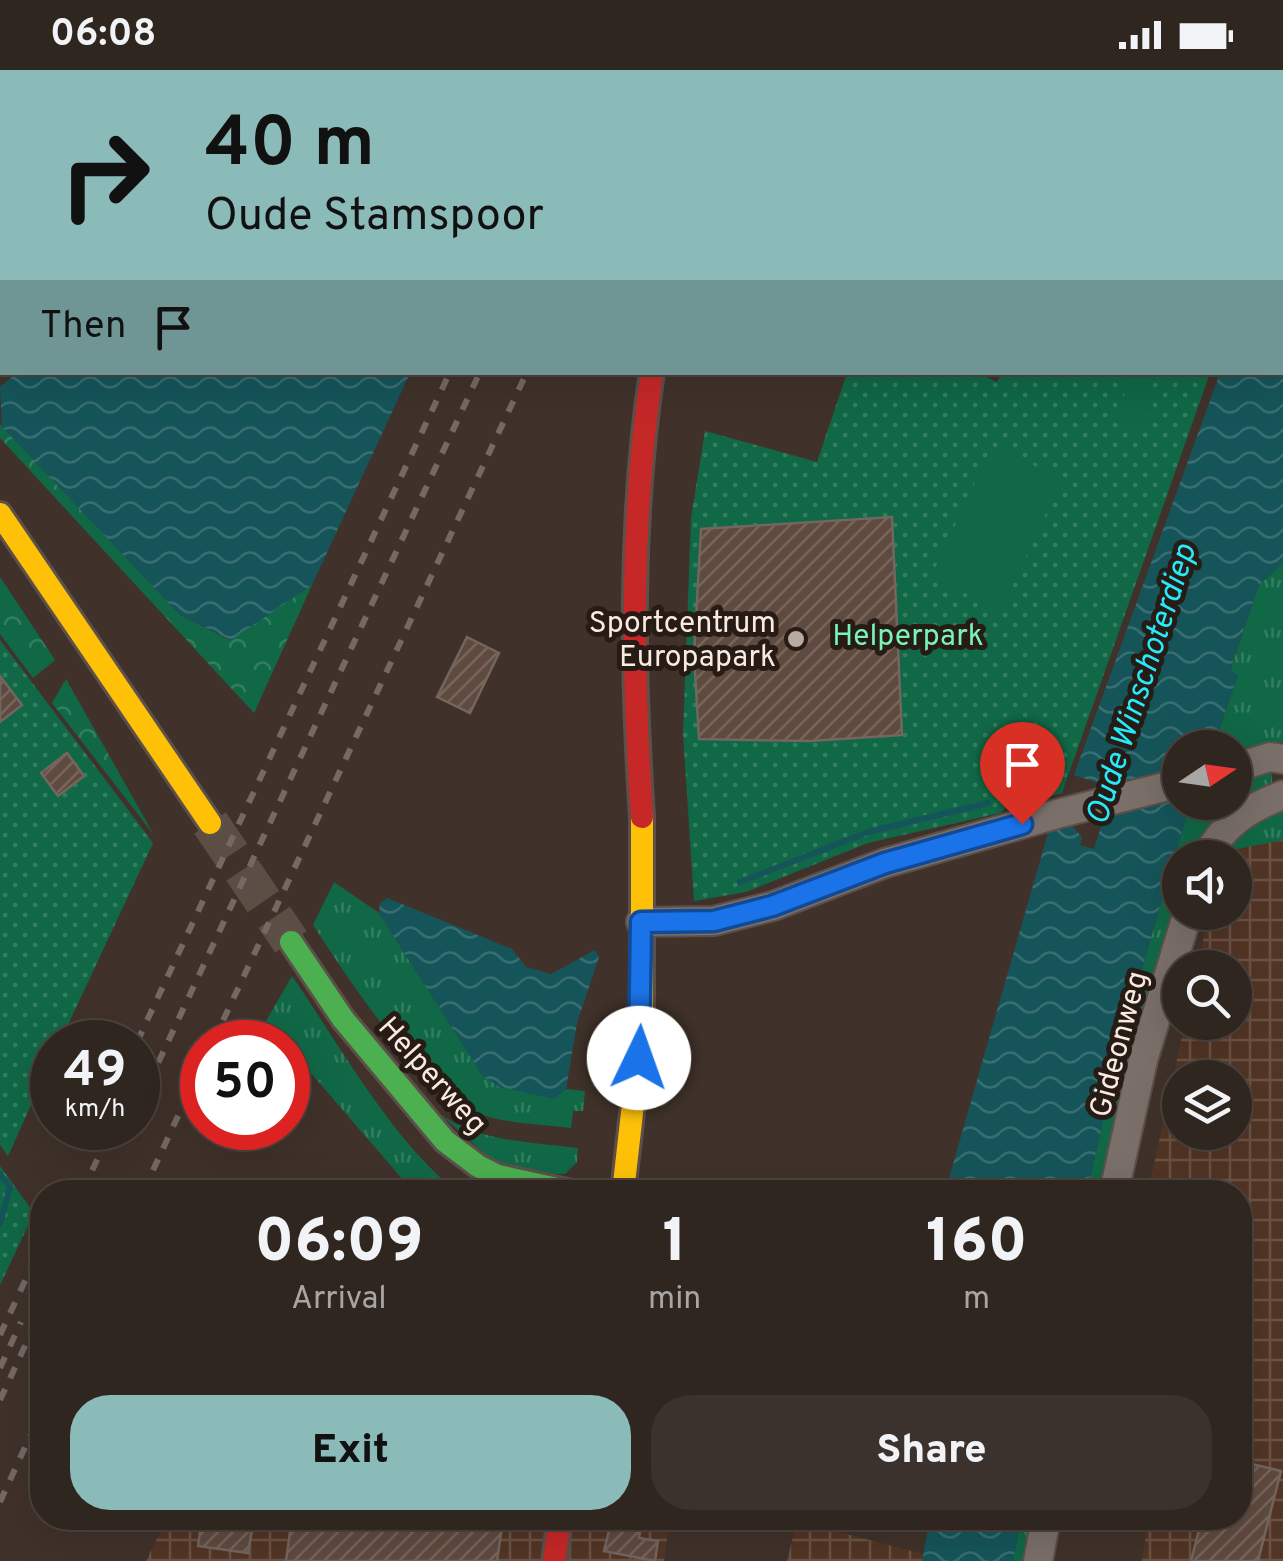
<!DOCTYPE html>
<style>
body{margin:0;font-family:Overpass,sans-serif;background:#3c322d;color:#f1f3f6;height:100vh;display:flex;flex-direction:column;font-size:38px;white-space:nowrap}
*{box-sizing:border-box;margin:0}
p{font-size:32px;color:#a8a5a5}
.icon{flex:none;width:55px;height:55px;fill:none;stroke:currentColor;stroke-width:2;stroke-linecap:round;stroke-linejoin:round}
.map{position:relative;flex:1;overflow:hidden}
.side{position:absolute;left:30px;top:1110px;width:1222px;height:350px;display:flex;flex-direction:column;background:#302620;border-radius:40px;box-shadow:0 10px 40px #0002,0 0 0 2px #4b433e}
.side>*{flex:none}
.banner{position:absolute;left:0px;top:0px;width:1285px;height:305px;box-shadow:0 10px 40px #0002,0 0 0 2px #4b433e;background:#8bbbb9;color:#111;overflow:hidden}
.needle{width:65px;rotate:77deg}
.tools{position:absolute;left:1162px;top:660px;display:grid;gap:20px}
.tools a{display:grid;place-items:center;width:90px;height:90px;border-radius:50%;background:#302620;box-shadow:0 10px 40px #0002,0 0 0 2px #4b433e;font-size:50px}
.speed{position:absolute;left:30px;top:950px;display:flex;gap:20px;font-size:50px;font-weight:700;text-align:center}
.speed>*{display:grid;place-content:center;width:130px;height:130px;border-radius:50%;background:#302620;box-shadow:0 10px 40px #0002,0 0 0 2px #4b433e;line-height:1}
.speed small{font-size:25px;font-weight:400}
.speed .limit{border:15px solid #d22;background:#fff;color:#111}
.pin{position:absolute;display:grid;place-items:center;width:85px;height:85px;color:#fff;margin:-102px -42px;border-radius:50% 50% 50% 0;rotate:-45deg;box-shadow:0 0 10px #0007}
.pin .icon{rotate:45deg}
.me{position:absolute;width:110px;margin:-55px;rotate:3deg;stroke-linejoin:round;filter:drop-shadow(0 0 8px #0008)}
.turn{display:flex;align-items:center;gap:35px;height:210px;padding:0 40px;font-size:45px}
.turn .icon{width:130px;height:130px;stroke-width:2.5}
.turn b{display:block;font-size:70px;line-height:85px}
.then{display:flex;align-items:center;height:95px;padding:0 40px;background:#0003;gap:20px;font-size:38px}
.eta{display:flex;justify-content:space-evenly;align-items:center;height:170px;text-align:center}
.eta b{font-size:60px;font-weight:800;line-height:70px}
.action{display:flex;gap:20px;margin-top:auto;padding:20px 40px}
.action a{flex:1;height:115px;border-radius:40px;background:#8bbbb9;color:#111;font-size:40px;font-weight:800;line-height:115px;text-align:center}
.action a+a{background:#3c322d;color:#f1f3f6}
.status{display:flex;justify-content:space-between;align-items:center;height:70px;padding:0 50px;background:#302620;direction:ltr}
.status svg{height:28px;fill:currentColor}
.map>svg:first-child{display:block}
.built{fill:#523525}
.industrial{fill:url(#industrial-grid);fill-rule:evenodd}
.grass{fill:url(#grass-tufts)}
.forest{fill:url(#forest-crowns)}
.park{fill:url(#park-dots)}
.pitch{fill:#106846}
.water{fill:url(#water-waves)}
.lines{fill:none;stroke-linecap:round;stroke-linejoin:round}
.stream{stroke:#15555a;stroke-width:6}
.building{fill:url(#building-hatch);stroke:#72665f;stroke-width:2.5}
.secondary-tunnel{stroke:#5c4e45;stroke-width:38;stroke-dasharray:38 19;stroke-linecap:butt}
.street-casing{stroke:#5c5049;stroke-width:32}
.fast-casing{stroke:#5c5049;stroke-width:28}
.slow-casing{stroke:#5c5049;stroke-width:28}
.jam-casing{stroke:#5c5049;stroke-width:28}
.street{stroke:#7a6f69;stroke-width:28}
.fast{stroke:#4caf50;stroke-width:22}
.slow{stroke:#ffc107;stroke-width:22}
.jam{stroke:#c62828;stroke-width:22}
.rail{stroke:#756964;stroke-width:6;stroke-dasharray:12 12;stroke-linecap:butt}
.route-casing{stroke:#114b97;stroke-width:25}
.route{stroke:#1a73e8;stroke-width:18}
.poi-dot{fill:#b9aaa1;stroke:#261b15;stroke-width:4}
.labels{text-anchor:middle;stroke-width:10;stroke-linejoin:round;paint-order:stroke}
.poi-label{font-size:30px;fill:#faeae1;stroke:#261b15;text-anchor:end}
.park-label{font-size:30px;fill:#79f4b8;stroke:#261b15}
.street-label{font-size:30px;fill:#faeae1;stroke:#261b15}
.water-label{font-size:32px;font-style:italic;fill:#26e9fa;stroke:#261b15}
</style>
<div class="status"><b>06:08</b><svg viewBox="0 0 49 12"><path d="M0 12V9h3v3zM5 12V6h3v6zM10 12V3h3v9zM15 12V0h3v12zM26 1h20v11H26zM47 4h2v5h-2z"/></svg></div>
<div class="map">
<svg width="1283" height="1491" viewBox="0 0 1283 1491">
<defs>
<pattern id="industrial-grid" width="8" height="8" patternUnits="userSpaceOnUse" patternTransform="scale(2.5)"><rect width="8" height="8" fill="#523525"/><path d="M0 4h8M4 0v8" fill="none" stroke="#6c5244"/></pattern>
<pattern id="grass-tufts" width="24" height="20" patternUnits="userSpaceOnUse" patternTransform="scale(2.5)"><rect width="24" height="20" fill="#106846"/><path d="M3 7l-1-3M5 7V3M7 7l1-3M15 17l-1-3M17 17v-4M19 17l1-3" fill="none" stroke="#347e60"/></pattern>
<pattern id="forest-crowns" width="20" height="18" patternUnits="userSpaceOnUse" patternTransform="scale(2.5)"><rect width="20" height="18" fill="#106846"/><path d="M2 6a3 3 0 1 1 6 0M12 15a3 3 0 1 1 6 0" fill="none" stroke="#347e60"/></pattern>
<pattern id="park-dots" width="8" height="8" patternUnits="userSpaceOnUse" patternTransform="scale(2.5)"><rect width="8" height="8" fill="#106846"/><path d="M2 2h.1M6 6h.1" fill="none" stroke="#347e60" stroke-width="1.8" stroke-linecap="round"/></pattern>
<pattern id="water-waves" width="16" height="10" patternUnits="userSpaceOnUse" patternTransform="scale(2.5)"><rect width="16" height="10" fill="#15555a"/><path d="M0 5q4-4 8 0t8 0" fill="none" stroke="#386e71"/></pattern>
<pattern id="building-hatch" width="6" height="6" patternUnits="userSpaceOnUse" patternTransform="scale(2.5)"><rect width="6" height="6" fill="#5f4a3f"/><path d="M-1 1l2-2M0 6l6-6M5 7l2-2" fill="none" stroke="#77645a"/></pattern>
</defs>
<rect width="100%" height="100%" fill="#40322a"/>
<!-- built -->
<polygon class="built" points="724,0 982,0 723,2"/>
<!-- industrial -->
<g class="industrial">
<path d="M1283 769V1491H1142L1146 1463 1092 1448H1240V1122H1148L1185 953 1235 952V898L1197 897 1209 843 1235 842V788L1225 787 1231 780ZM1180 1008H1235V1062H1180Z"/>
<polygon points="167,1448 670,1448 664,1491 146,1491"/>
<polygon points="797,1451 923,1484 931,1487 930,1491 787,1491"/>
</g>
<!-- grass -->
<g class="grass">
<polygon points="1283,493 1283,672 1235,679 1213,678 1238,605 1230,601 1259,515"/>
<polygon points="1272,701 1272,713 1247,727 1194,787 1180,788 1180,830 1137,978 1121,972 1190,733 1235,732 1235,706"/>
<polygon points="1283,739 1283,770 1232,780 1225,787 1214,788 1242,758"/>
<path d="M334 812 379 843 482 1005 554 1029 566 1019 585 1021 583 1041H573L571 1058C541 1054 508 1054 479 1044 423 1025 346 905 313 855Z"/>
<path d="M292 906C339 974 394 1074 458 1122H419L404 1111 266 951Z"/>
<polygon points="1110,1020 1125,1027 1104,1122 1087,1122"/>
<path d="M440 1044C480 1072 531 1072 578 1078L577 1092 565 1104H507Z"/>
<polygon points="1021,1448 1033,1448 1025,1491 1013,1491"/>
</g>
<!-- forest -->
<g class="forest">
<polygon points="0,354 180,545 230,570 312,515 254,643 0,368"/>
<polygon points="0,507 55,590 33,608 0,564"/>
<polygon points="66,609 154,765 52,633"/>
</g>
<!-- park -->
<g class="park">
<polygon points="0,0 179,0 2,2 0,168"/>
<polygon points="1002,302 1210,303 1062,723 1007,737 1000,743 868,773 746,822 694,831 683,664 691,448 705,361 817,392 847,303 977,303 997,312"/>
<polygon points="0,570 153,773 60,972 52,972 52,989 8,1086 0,1075"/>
<polygon points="0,1096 34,1143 0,1215"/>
</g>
<!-- pitch -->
<g class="pitch">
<polygon points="1128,303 1155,307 1144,360 1119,354"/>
<polygon points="992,376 1062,409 1001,540 931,507"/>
</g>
<!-- water -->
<g class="water">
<polygon points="352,0 550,0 350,2"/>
<polygon points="1283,74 1283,493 1259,515 1230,600 1238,605 1213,677 1180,678 1180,732 1190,733 1121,972 1111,970 1101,1017 1110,1020 1087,1122 949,1122 947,1115 1050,756 1069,753 1082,767 1080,775 1094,779 1113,718 1074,705 1220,303 1282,302"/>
<polygon points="18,302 410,302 410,303 312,515 231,570 180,545 2,357 0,317"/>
<polygon points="387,828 512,879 526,897 551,904 595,880 599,887 577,953 566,1019 554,1029 499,1017 482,1005 379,843 380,833"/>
<polygon points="930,1448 1021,1448 1013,1491 922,1491"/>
</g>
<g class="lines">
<!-- stream -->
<g class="stream">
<polyline points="740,812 868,762 988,733"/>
<polyline points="0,1104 10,1117 0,1154"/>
</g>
</g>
<!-- building -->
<g class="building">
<polygon points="892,447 902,665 810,671 699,669 694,584 701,459"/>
<polygon points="467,567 499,583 470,643 437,627"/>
<polygon points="0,606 22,635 0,652"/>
<polygon points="67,683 84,706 58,726 41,703"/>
<polygon points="1240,1391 1281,1401 1258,1491 1191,1491 1202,1448 1240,1448"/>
<polygon points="202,1448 254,1448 248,1483 198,1476"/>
<polygon points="292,1448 429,1448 502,1457 497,1491 286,1491"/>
<polygon points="612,1448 642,1448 639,1468 658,1471 655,1491 604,1481"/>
</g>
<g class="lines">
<!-- secondary-tunnel -->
<polyline class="secondary-tunnel" points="210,753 291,872"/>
<!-- street casing -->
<g class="street-casing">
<g id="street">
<polyline points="1235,698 1270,687 1283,689"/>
<path d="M1206 788C1223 754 1249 738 1283 725"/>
<polyline points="641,852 714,851 773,836 885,793 1057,744 1180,713"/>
<polyline points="1114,1122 1143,990 1188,842"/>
<polyline points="1038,1491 1046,1448"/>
</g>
</g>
<!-- fast casing -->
<g class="fast-casing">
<g id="fast">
<polyline points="723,2 724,0"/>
<polyline points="291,872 343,949 445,1071 478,1096 498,1106 571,1122"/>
</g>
</g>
<!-- slow casing -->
<g class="slow-casing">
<g id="slow">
<polyline points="0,234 2,232"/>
<polyline points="0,444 210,753"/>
<polyline points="623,1122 642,955 642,747"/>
</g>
</g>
<!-- jam casing -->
<g class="jam-casing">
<g id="jam">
<polyline points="267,2 270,0"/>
<path d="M642 747C632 598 630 449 652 302"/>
<polyline points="554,1491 560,1448"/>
</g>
</g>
<!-- street -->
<use href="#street" class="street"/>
<!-- fast -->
<use href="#fast" class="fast"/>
<!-- slow -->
<use href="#slow" class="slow"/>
<!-- jam -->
<use href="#jam" class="jam"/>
<!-- rail -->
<g class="rail">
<polyline points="590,2 591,0"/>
<polyline points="606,2 607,0"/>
<polyline points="667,2 668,0"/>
<polyline points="137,972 450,302"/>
<polyline points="213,972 527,302"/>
<polyline points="138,1036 480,302"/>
<polyline points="82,1122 112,1058"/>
<polyline points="143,1122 202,994"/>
<polyline points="0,1265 42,1174"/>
<polyline points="0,1298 21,1252"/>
<polyline points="0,1330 42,1239"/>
<polyline points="0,1432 42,1340"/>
</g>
</g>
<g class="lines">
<!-- route casing -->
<g class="route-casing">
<polyline id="route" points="639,988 641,852 714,851 772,836 885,793 1022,754"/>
</g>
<!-- route -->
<use href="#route" class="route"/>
</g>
<!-- markers -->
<circle class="poi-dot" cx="796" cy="569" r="10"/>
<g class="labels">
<!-- poi labels -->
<g class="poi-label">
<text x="776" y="562">Sportcentrum<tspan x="776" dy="34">Europapark</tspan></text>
</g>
<!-- park labels -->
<g class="park-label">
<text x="908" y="575">Helperpark</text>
</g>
<!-- street labels -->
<g class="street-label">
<text transform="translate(1118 974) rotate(-75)" y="10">Gideonweg</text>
<text transform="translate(433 1005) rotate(48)" y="10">Helperweg</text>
</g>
<!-- water labels -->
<g class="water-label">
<text transform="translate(1140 614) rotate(-72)" y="11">Oude Winschoterdiep</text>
</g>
</g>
</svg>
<div class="tools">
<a><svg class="needle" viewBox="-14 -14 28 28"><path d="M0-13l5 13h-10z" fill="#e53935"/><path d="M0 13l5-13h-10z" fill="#a8a5a5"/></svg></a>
<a><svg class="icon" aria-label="sound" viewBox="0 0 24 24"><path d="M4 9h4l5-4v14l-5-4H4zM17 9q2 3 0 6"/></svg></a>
<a><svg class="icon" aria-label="search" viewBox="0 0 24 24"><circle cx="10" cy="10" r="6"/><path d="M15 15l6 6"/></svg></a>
<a><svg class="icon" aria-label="layers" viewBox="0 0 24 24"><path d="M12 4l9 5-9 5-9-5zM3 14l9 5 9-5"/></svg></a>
</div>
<div class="speed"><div>49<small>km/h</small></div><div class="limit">50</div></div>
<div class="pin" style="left:1022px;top:754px;background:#d93025"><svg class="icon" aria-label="arrive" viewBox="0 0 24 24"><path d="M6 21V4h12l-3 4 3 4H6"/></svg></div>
<svg class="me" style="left:639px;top:988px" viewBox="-20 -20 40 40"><circle r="19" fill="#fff"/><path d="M0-13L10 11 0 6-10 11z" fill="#1a73e8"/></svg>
<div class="banner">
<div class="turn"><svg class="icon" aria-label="right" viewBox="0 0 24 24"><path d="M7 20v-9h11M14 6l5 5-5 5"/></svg><div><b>40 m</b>Oude Stamspoor</div></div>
<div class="then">Then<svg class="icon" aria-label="arrive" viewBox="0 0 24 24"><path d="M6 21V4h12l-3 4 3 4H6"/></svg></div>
</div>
<section class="side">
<div class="eta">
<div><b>06:09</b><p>Arrival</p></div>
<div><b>1</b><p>min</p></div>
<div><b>160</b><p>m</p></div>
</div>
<div class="action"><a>Exit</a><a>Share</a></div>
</section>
</div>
